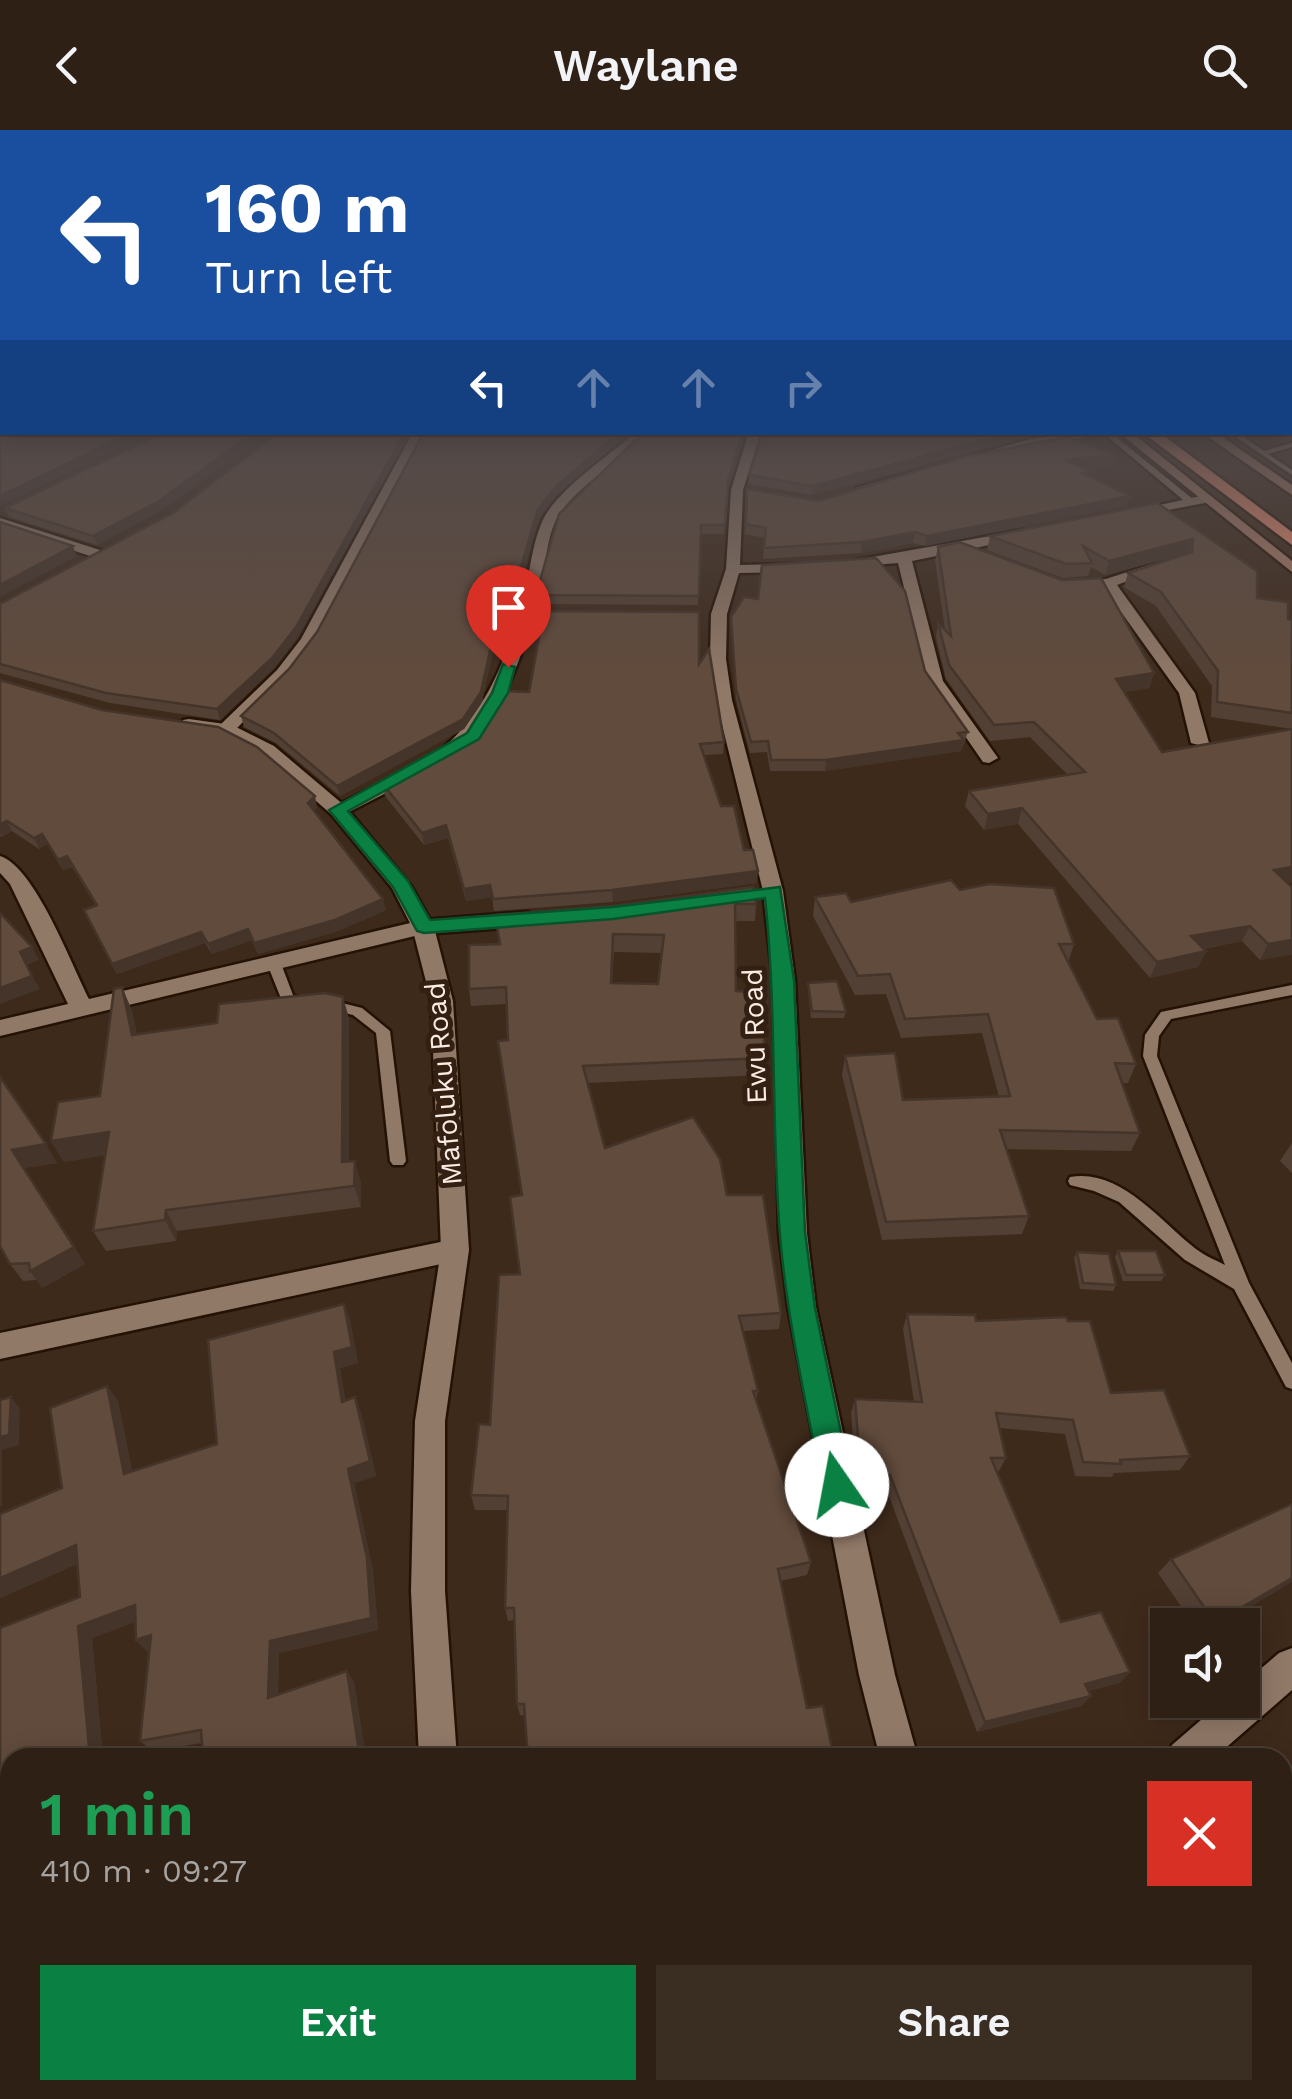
<!DOCTYPE html>
<meta charset="utf-8">
<style>
body{margin:0;font-family:"Work Sans",sans-serif;background:#3a2d22;color:#f1f3f6;height:100vh;display:flex;flex-direction:column;font-size:38px;white-space:nowrap}
*{box-sizing:border-box;margin:0}
p{font-size:32px;color:#a7a3a0}
.icon{flex:none;width:55px;height:55px;fill:none;stroke:currentColor;stroke-width:2;stroke-linecap:round;stroke-linejoin:round}
.map{position:relative;flex:1;overflow:hidden}
.panel{position:absolute;left:0px;top:1618px;width:1292px;height:352px;display:flex;flex-direction:column;background:#2e2014;border-radius:30px 30px 0 0;box-shadow:0 5px 25px #0003,0 0 0 2px #493e34}
.panel>*{flex:none}
.top-card{position:absolute;left:0px;top:0px;width:1292px;height:305px;box-shadow:0 5px 25px #0003,0 0 0 2px #493e34;background:#1a4fa0;color:#fff;overflow:hidden}
.controls{position:absolute;left:1150px;top:1478px;display:grid;gap:20px}
.controls a{display:grid;place-items:center;width:110px;height:110px;border-radius:0px;background:#2e2014;box-shadow:0 5px 25px #0003,0 0 0 2px #493e34;font-size:50px}
.pin{position:absolute;display:grid;place-items:center;width:85px;height:85px;color:#fff;margin:-102px -42px;border-radius:50% 50% 50% 0;rotate:-45deg;box-shadow:0 0 10px #0007}
.pin .icon{rotate:45deg}
.me{position:absolute;width:110px;margin:-55px;rotate:348deg;stroke-linejoin:round;filter:drop-shadow(0 0 8px #0008)}
.turn{display:flex;align-items:center;gap:35px;height:210px;padding:0 40px;font-size:45px}
.turn .icon{width:130px;height:130px;stroke-width:2.5}
.turn b{display:block;font-size:70px;line-height:85px}
.lanes{display:flex;align-items:center;height:95px;padding:0 40px;background:#0003;justify-content:center;gap:50px;direction:ltr}
.lanes .off{opacity:.35}
.round{display:grid;place-items:center;flex:none;width:105px;height:105px;border-radius:0px;background:#3a2d22}
.overview{display:flex;align-items:center;justify-content:space-between;height:170px;padding:0 40px}
h1{font-size:60px;font-weight:600;line-height:75px;color:#1e9e55}
.action{display:flex;gap:20px;margin-top:auto;padding:20px 40px}
.action a{flex:1;height:115px;border-radius:0px;background:#0b8043;color:#fff;font-size:40px;font-weight:600;line-height:115px;text-align:center}
.action a+a{background:#3a2d22;color:#f1f3f6}
header{display:flex;justify-content:space-between;align-items:center;height:130px;padding:0 40px;background:#2e2014;font-size:45px;font-weight:600}
.map>svg:first-child{display:block}
.lines{fill:none;stroke-linecap:round;stroke-linejoin:round}
.service-casing{stroke:#241205;stroke-width:5}
.minor-casing{stroke:#241205;stroke-width:5}
.tertiary-casing{stroke:#241205;stroke-width:5}
.secondary-casing{stroke:#241205;stroke-width:5}
.motorway-casing{stroke:#241205;stroke-width:5}
.service{fill:#917968;fill-rule:evenodd}
.minor{fill:#917968;fill-rule:evenodd}
.tertiary{fill:#917968;fill-rule:evenodd}
.secondary{fill:#b0816c;fill-rule:evenodd}
.motorway{fill:#f79476;fill-rule:evenodd}
.wall{fill:#534034;fill-rule:evenodd}
.shaded-wall{fill:#44342a}
.building{fill:#614b3c;stroke:#44342a;stroke-width:2.5;fill-rule:evenodd}
.route{fill:#0b8043;stroke:#07532c;stroke-width:2.5}
.labels{text-anchor:middle;stroke-width:10;stroke-linejoin:round;paint-order:stroke}
.street-label{font-size:28px;fill:#faece3;stroke:#332012}
</style>
<header><svg class="icon" aria-label="back" viewBox="0 0 24 24"><path d="M15 5l-7 7 7 7"/></svg>Waylane<svg class="icon" aria-label="search" viewBox="0 0 24 24"><circle cx="10" cy="10" r="6"/><path d="M15 15l6 6"/></svg></header>
<div class="map">
<svg width="1292" height="1969" viewBox="0 0 1292 1969">
<rect width="100%" height="100%" fill="#3e2a1b"/>
<g class="lines">
<!-- service casing -->
<g class="service-casing">
<g id="service">
<polygon points="1102,302 1110,302 1194,370 1194,374 1188,374"/>
<polygon points="1228,302 1236,302 1264,321 1292,313 1292,317 1268,324 1292,340 1292,345"/>
<polygon points="273,827 280,831 293,865 307,870 309,873 307,876 302,878 282,871 266,831"/>
<path d="M1292 855V865L1171 889 1159 906 1157 926 1249 1153 1292 1233V1259L1286 1257 1234 1159 1185 1130 1119 1072 1094 1061 1070 1055 1068 1051 1070 1047C1118 1038 1158 1088 1191 1115 1201 1124 1213 1129 1225 1135L1143 926 1145 905 1161 882Z"/>
<polygon points="330,870 362,878 390,901 406,1031 403,1035 393,1035 390,1031 376,903 353,885 325,878 323,875 325,872"/>
</g>
</g>
<!-- minor casing -->
<g class="minor-casing">
<g id="minor">
<polygon points="413,302 425,302 316,510 289,546 232,603 220,603 220,595 277,540 301,509"/>
<path d="M636 302H649C625 328 569 361 555 392 547 410 546 433 541 452 526 519 508 580 454 627H442V619C493 575 511 516 527 451 531 432 534 410 542 392 555 361 610 325 636 302Z"/>
<polygon points="749,302 761,302 743,360 740,435 796,434 803,438 796,442 739,443 727,484 726,529 732,570 783,761 795,850 807,1103 816,1177 895,1545 918,1628 880,1628 859,1545 788,1177 779,1103 773,850 763,761 716,570 710,529 711,484 726,439 731,360"/>
<polygon points="1083,302 1112,303 1032,316 862,362 856,358 1031,309"/>
<polygon points="1205,365 1211,369 1210,372 1131,387 1124,383"/>
<polygon points="0,388 103,421 105,424 93,427 0,396"/>
<polygon points="1023,400 1028,401 1028,407 912,431 943,551 998,628 989,633 983,632 927,551 898,433 846,437 839,433"/>
<polygon points="1152,434 1164,437 1117,455 1195,563 1209,613 1206,617 1191,613 1179,563 1104,458 1069,460 1062,456 1069,452 1106,449"/>
<polygon points="413,637 419,638 419,646 345,684 338,686 328,680"/>
<path d="M0 726C35 737 72 836 89 869L423 790 528 782 539 789 528 796 423 804 0 906V890L68 874 10 754 0 743Z"/>
<polygon points="455,1109 465,1112 469,1120 465,1128 455,1131 0,1229 0,1203"/>
</g>
</g>
<!-- tertiary casing -->
<g class="tertiary-casing">
<g id="tertiary">
<polygon points="189,589 232,595 274,616 345,676 411,756 434,797 453,871 469,1120 445,1291 445,1461 457,1628 419,1628 411,1461 415,1291 441,1120 431,871 412,797 392,758 331,684 262,624 222,604 183,598 183,590"/>
<polygon points="1292,1518 1292,1560 1214,1628 1166,1628 1172,1615 1224,1570 1242,1570 1242,1555 1279,1523"/>
<polygon points="481,1960 525,1960 528,1969 484,1969"/>
<polygon points="970,1960 1014,1960 1017,1969 973,1969"/>
</g>
</g>
<!-- secondary casing -->
<g class="secondary-casing">
<g id="secondary">
<polygon points="1118,302 1131,302 1292,431 1292,442"/>
<polygon points="1201,302 1215,302 1292,355 1292,365"/>
</g>
</g>
<!-- motorway casing -->
<g class="motorway-casing">
<polygon id="motorway" points="1142,302 1159,302 1292,402 1292,415"/>
</g>
<!-- service -->
<use href="#service" class="service"/>
<!-- minor -->
<use href="#minor" class="minor"/>
<!-- tertiary -->
<use href="#tertiary" class="tertiary"/>
<!-- secondary -->
<use href="#secondary" class="secondary"/>
<!-- motorway -->
<use href="#motorway" class="motorway"/>
</g>
<!-- wall -->
<g class="wall">
<polygon points="164,302 268,302 162,380 97,415 9,387 5,378"/>
<polygon points="424,302 630,302 557,365 539,388 504,507 496,507 482,572 464,599 340,666 276,613 244,597 241,586 289,539 317,502"/>
<polygon points="763,302 1043,302 811,365 749,354 749,345"/>
<polygon points="963,327 1113,335 1083,338 1089,347 1127,376 925,416 913,413 861,423 763,429 765,408 745,404 747,359 819,371"/>
<polygon points="727,359 724,404 700,404 698,475 537,474 536,465"/>
<polygon points="1157,373 1257,468 1288,489 1292,490 1292,599 1211,587 1212,556 1156,476 1124,457 1128,443 1188,423 1105,445 1091,437 1088,446 1063,448 987,420 990,406"/>
<polygon points="938,417 1154,543 1149,558 1124,562 1162,622 1292,599 1292,752 1287,753 1292,757 1292,824 1260,830 1242,811 1203,819 1206,821 1198,837 1150,848 1018,694 984,700 965,676 969,661 1068,645 1030,607 990,611 946,549 936,507 938,493 945,500 935,430"/>
<polygon points="0,474 298,507 274,538 220,590 110,573 0,543"/>
<polygon points="531,481 699,534 724,612 723,624 704,625 721,676 744,720 757,753 613,772 494,781 492,767 466,771 448,708 424,715 385,666 383,654 479,601 529,562 539,508 527,508 526,496"/>
<polygon points="731,487 925,541 968,602 961,621 825,641 770,641 767,622 750,623 736,569"/>
<polygon points="0,550 317,677 314,680 386,780 338,801 258,824 252,810 212,824 205,813 117,844 89,791 96,776 72,737 63,740 47,714 39,719 12,701 2,707 0,706"/>
<polygon points="960,760 1074,814 1068,832 1097,889 1136,934 1128,953 1122,953 1140,1003 1131,1021 1006,1019 1029,1086 1022,1104 882,1110 842,945 845,926 903,970 999,967 982,903 901,908 886,864 855,865 813,786 815,767 851,772"/>
<path d="M756 774 755 791H735L736 861 763 928 761 945 587 953 605 1018 727 1065 781 1183 779 1199 743 1201 758 1261 756 1270 811 1432 807 1445 780 1451 807 1578 834 1628 520 1585 517 1574 515 1490 508 1491 505 1478 508 1380H475L471 1365 490 1295 520 1144 521 1065 506 874 471 876 469 859 499 814 495 785ZM614 822 662 823 658 854 612 853Z"/>
<polygon points="808,853 846,882 844,888 811,888 808,860"/>
<polygon points="131,878 137,904 349,888 349,1032 361,1052 361,1077 177,1101 176,1111 106,1121 93,1101 105,1025 64,1032 51,1011 100,966"/>
<polygon points="0,947 57,1033 24,1038 85,1134 42,1158 37,1150 23,1151 10,1134"/>
<polygon points="1292,1013 1292,1043 1280,1031"/>
<polygon points="1118,1121 1165,1145 1161,1151 1123,1151 1115,1127"/>
<polygon points="1077,1122 1116,1155 1113,1161 1080,1159 1074,1128"/>
<polygon points="344,1174 350,1190 358,1233 340,1238 345,1270 355,1267 361,1283 376,1346 354,1353 373,1441 378,1500 279,1523 278,1564 347,1541 354,1552 366,1628 203,1628 202,1613 153,1621 140,1611 150,1522 148,1522 136,1510 135,1492 92,1508 103,1628 10,1628 10,1960 130,1960 132,1969 0,1969 0,1498 80,1467 77,1434 0,1468 0,1384 62,1358 50,1278 107,1256 118,1271 132,1341 217,1314 208,1210"/>
<polygon points="907,1184 976,1191 1068,1191 1111,1263 1190,1326 1180,1340 1114,1343 1112,1347 1075,1346 1065,1304 999,1298 1006,1328 999,1341 997,1341 1061,1492 1130,1542 1119,1553 1088,1561 1091,1566 1081,1576 977,1602 886,1358 858,1357 856,1345 851,1283 855,1269 914,1272 903,1199"/>
<polygon points="1171,1429 1220,1495 1194,1495 1158,1443"/>
<polygon points="1292,1672 1292,1735 1285,1738 1282,1733 1282,1676"/>
<polygon points="1282,1863 1292,1865 1292,1969 1286,1969 1282,1946"/>
<polygon points="1123,1960 1272,1960 1276,1969 1126,1969"/>
</g>
<!-- shaded-wall -->
<g class="shaded-wall">
<polygon points="132,302 151,302 0,376 0,366"/>
<polygon points="255,302 268,302 162,380 97,415 93,406"/>
<polygon points="405,302 411,302 298,507 274,538 220,590 217,579"/>
<polygon points="620,302 630,302 557,365 539,388 504,507 503,498 538,379 556,356"/>
<polygon points="743,302 746,302 727,359 724,404 728,350"/>
<polygon points="1014,302 1043,302 811,365 812,356"/>
<polygon points="1116,325 1113,335 1063,339 1065,330"/>
<polygon points="1130,366 1127,376 925,416 927,406"/>
<polygon points="915,402 913,413 861,423 862,412"/>
<polygon points="1193,409 1188,423 1105,445 1109,431"/>
<polygon points="73,416 77,426 0,467 0,455"/>
<polygon points="495,498 496,507 482,572 464,599 340,666 337,656"/>
<polygon points="1154,543 1149,558 1111,564 1116,549"/>
<polygon points="964,610 961,621 825,641 826,630"/>
<polygon points="315,666 317,677 311,683 308,673"/>
<polygon points="1022,678 1018,694 984,700 988,684"/>
<polygon points="7,691 12,701 2,707 0,703 0,694"/>
<polygon points="446,695 448,708 424,715 422,703"/>
<polygon points="42,704 47,714 39,719 34,708"/>
<polygon points="67,726 72,737 63,740 58,730"/>
<polygon points="1292,737 1292,752 1267,756 1274,740"/>
<polygon points="758,741 757,753 613,772 612,760"/>
<polygon points="490,755 492,767 466,771 464,759"/>
<polygon points="383,769 386,780 338,801 258,824 254,813"/>
<polygon points="1250,796 1242,811 1184,822 1191,806"/>
<polygon points="248,799 252,810 212,824 208,814"/>
<polygon points="201,802 205,813 117,844 112,834"/>
<polygon points="1292,810 1292,824 1260,830 1268,814"/>
<polygon points="32,817 39,830 27,835 20,822"/>
<polygon points="1206,821 1198,837 1150,848 1157,832"/>
<polygon points="32,846 40,859 0,874 0,858"/>
<polygon points="122,857 131,878 142,926 132,905"/>
<polygon points="343,867 349,888 349,1053 342,1032"/>
<polygon points="109,1002 120,1023 64,1032 51,1011"/>
<polygon points="46,1014 57,1033 24,1038 12,1020"/>
<polygon points="355,1031 361,1052 361,1077 354,1056"/>
<polygon points="166,1080 177,1101 176,1111 165,1090"/>
<polygon points="74,1117 85,1134 42,1158 30,1141"/>
<polygon points="344,1174 350,1190 358,1233 340,1238 348,1287 342,1272 334,1222"/>
<polygon points="107,1256 118,1271 135,1358 124,1344"/>
<polygon points="11,1267 20,1278 19,1315 2,1320 2,1376 0,1376 0,1307"/>
<polygon points="355,1267 361,1283 376,1346 354,1353 373,1441 378,1500 279,1523 277,1579 268,1568 270,1511 348,1339"/>
<polygon points="76,1415 88,1429 0,1468 0,1448"/>
<polygon points="1292,1448 1292,1452 1220,1495 1213,1495"/>
<polygon points="135,1475 146,1488 92,1508 103,1628 90,1628 78,1496"/>
<polygon points="151,1505 163,1517 148,1522 136,1510"/>
<polygon points="347,1541 354,1552 366,1628 360,1628"/>
<polygon points="1130,1542 1119,1553 1075,1564 1085,1554"/>
<polygon points="1091,1566 1081,1576 977,1602 985,1592"/>
<polygon points="115,1960 130,1960 132,1969 116,1969"/>
<polygon points="350,1960 362,1960 347,1969 335,1969"/>
<polygon points="406,1960 412,1960 416,1969 409,1969"/>
</g>
<!-- building -->
<g class="building">
<polygon points="10,302 132,302 0,366 0,307"/>
<polygon points="164,302 255,302 159,371 93,406 5,378"/>
<polygon points="279,302 405,302 296,497 272,528 217,579 106,563 0,534 0,474 173,383"/>
<polygon points="424,302 620,302 556,356 538,379 503,498 495,498 481,562 463,589 337,656 274,603 241,586 289,539 317,502"/>
<polygon points="644,302 743,302 728,350 725,395 701,395 699,466 536,465 559,384"/>
<polygon points="763,302 1014,302 812,356 749,345"/>
<polygon points="1067,307 1116,325 1065,330 1091,341 1082,343 1130,366 927,406 915,402 862,412 764,418 766,398 746,394 747,359 819,371 963,327"/>
<polygon points="1157,373 1257,441 1257,468 1288,472 1288,489 1292,490 1292,583 1217,572 1218,541 1161,462 1128,443 1192,422 1193,409 1109,431 1083,416 1092,433 1066,434 990,406"/>
<polygon points="0,392 73,416 0,455"/>
<polygon points="959,412 1062,450 1101,448 1154,543 1116,549 1162,622 1292,599 1292,737 1274,740 1292,757 1292,810 1268,814 1250,796 1191,806 1206,821 1157,832 1022,678 988,684 969,661 1085,642 1034,592 994,595 949,535 938,493 951,506 938,417"/>
<polygon points="876,428 905,461 925,541 968,602 958,603 964,610 826,630 771,630 768,611 751,612 736,559 731,487 744,467 758,469 762,435"/>
<polygon points="531,481 699,482 699,534 709,519 724,612 700,614 721,676 734,676 744,720 753,720 758,741 612,760 493,769 490,755 464,759 446,695 422,703 383,654 479,601 505,561 529,562 541,497 526,496"/>
<polygon points="0,550 102,580 218,597 257,617 315,666 308,673 383,769 335,790 254,813 248,799 208,814 201,802 112,834 84,780 97,775 67,726 58,730 42,704 34,708 7,691 0,694"/>
<polygon points="951,750 960,760 989,754 1054,758 1074,814 1059,814 1097,889 1118,888 1136,934 1115,933 1140,1003 1000,1000 1029,1086 886,1092 845,926 895,923 903,970 1010,966 988,884 905,889 890,844 858,846 815,767 846,763 851,772"/>
<path d="M753 757 756 774H735L736 861 767 863 763 928 583 936 605 1018 693 987 720 1029 727 1065H763L781 1183 739 1186 758 1261H753L811 1432 778 1439 807 1578 823 1576 834 1628H528L524 1574H517L514 1478H505L508 1366 471 1365 479 1294 490 1295 499 1145 520 1144 510 1067 522 1065 498 911 508 910 506 857 469 859V815L500 814 495 785 613 776ZM613 804 664 805 658 854 611 853Z"/>
<polygon points="0,783 32,817 20,822 32,846 0,858"/>
<polygon points="837,851 846,882 812,881 808,853"/>
<polygon points="122,857 132,905 217,893 219,874 325,863 343,867 342,1032 355,1031 354,1056 166,1080 165,1090 93,1101 109,1002 51,1011 58,972 100,966 114,859"/>
<polygon points="0,947 46,1014 12,1020 74,1117 30,1141 29,1133 10,1134 0,1116"/>
<polygon points="1118,1121 1156,1121 1165,1145 1126,1145"/>
<polygon points="1077,1122 1109,1124 1116,1155 1083,1153"/>
<polygon points="344,1174 352,1217 334,1222 342,1272 355,1267 370,1331 348,1339 367,1428 371,1488 270,1511 268,1568 347,1541 360,1628 203,1628 201,1600 140,1611 151,1505 136,1510 135,1475 78,1496 90,1628 10,1628 10,1960 115,1960 116,1969 0,1969 0,1498 80,1467 76,1415 0,1448 0,1384 62,1358 50,1278 107,1256 124,1344 217,1314 208,1210"/>
<polygon points="907,1184 975,1185 976,1191 1066,1187 1068,1191 1090,1191 1111,1263 1164,1260 1190,1326 1120,1330 1121,1334 1083,1332 1073,1290 996,1283 1006,1328 991,1328 1061,1492 1101,1482 1130,1542 1085,1554 1091,1566 985,1592 890,1345 863,1343 860,1332 855,1269 922,1272"/>
<polygon points="11,1267 9,1305 0,1307 0,1270"/>
<polygon points="1292,1374 1292,1448 1215,1493 1171,1429"/>
<polygon points="1292,1672 1292,1712 1282,1696 1282,1676"/>
<polygon points="1282,1776 1292,1786 1292,1802 1282,1812"/>
<polygon points="1282,1863 1292,1865 1292,1920 1282,1864"/>
<polygon points="160,1960 350,1960 335,1969 163,1969"/>
<polygon points="398,1960 406,1960 409,1969 387,1969"/>
<polygon points="659,1960 874,1960 878,1969 662,1969"/>
<polygon points="1139,1960 1272,1960 1276,1969 1142,1969"/>
</g>
<!-- sky -->
<linearGradient id="sky" x2="0" y2="1"><stop stop-color="#22170f"/><stop offset="0.51" stop-color="#524a4a"/><stop offset="1" stop-color="#524a4a" stop-opacity="0"/></linearGradient>
<rect width="1292" height="559" fill="url(#sky)"/>
<!-- route -->
<path class="route" d="M503 534 515 537 508 563 479 609 348 681 408 751 430 790 613 777 780 757 794 850 805 1102 815 1178 852 1355 847 1365 837 1369 827 1365 822 1355C806 1272 787 1189 780 1105 771 993 777 880 765 768L613 789 424 803 417 801 393 757 329 680 467 603 492 563Z"/>
<g class="labels">
<!-- street labels -->
<g class="street-label">
<text transform="translate(754 906) rotate(-92)" y="10">Ewu Road</text>
<text transform="translate(443 954) rotate(-95)" y="10">Mafoluku Road</text>
</g>
</g>
</svg>
<div class="controls">
<a><svg class="icon" aria-label="sound" viewBox="0 0 24 24"><path d="M4 9h4l5-4v14l-5-4H4zM17 9q2 3 0 6"/></svg></a>
</div>
<div class="pin" style="left:508px;top:537px;background:#d93025"><svg class="icon" aria-label="arrive" viewBox="0 0 24 24"><path d="M6 21V4h12l-3 4 3 4H6"/></svg></div>
<svg class="me" style="left:837px;top:1355px" viewBox="-20 -20 40 40"><circle r="19" fill="#fff"/><path d="M0-13L10 11 0 6-10 11z" fill="#0b8043"/></svg>
<div class="top-card">
<div class="turn"><svg class="icon" aria-label="left" viewBox="0 0 24 24"><path d="M17 20v-9H6M10 6l-5 5 5 5"/></svg><div><b>160 m</b>Turn left</div></div>
<div class="lanes"><svg class="icon" aria-label="left" viewBox="0 0 24 24"><path d="M17 20v-9H6M10 6l-5 5 5 5"/></svg><svg class="icon off" aria-label="ahead" viewBox="0 0 24 24"><path d="M12 20V5M6 11l6-6 6 6"/></svg><svg class="icon off" aria-label="ahead" viewBox="0 0 24 24"><path d="M12 20V5M6 11l6-6 6 6"/></svg><svg class="icon off" aria-label="right" viewBox="0 0 24 24"><path d="M7 20v-9h11M14 6l5 5-5 5"/></svg></div>
</div>
<section class="panel">
<div class="overview"><div><h1>1 min</h1><p>410 m · 09:27</p></div><a class="round" style="background:#d93025;color:#fff"><svg class="icon" aria-label="close" viewBox="0 0 24 24"><path d="M6 6l12 12M18 6L6 18"/></svg></a></div>
<div class="action"><a>Exit</a><a>Share</a></div>
</section>
</div>
